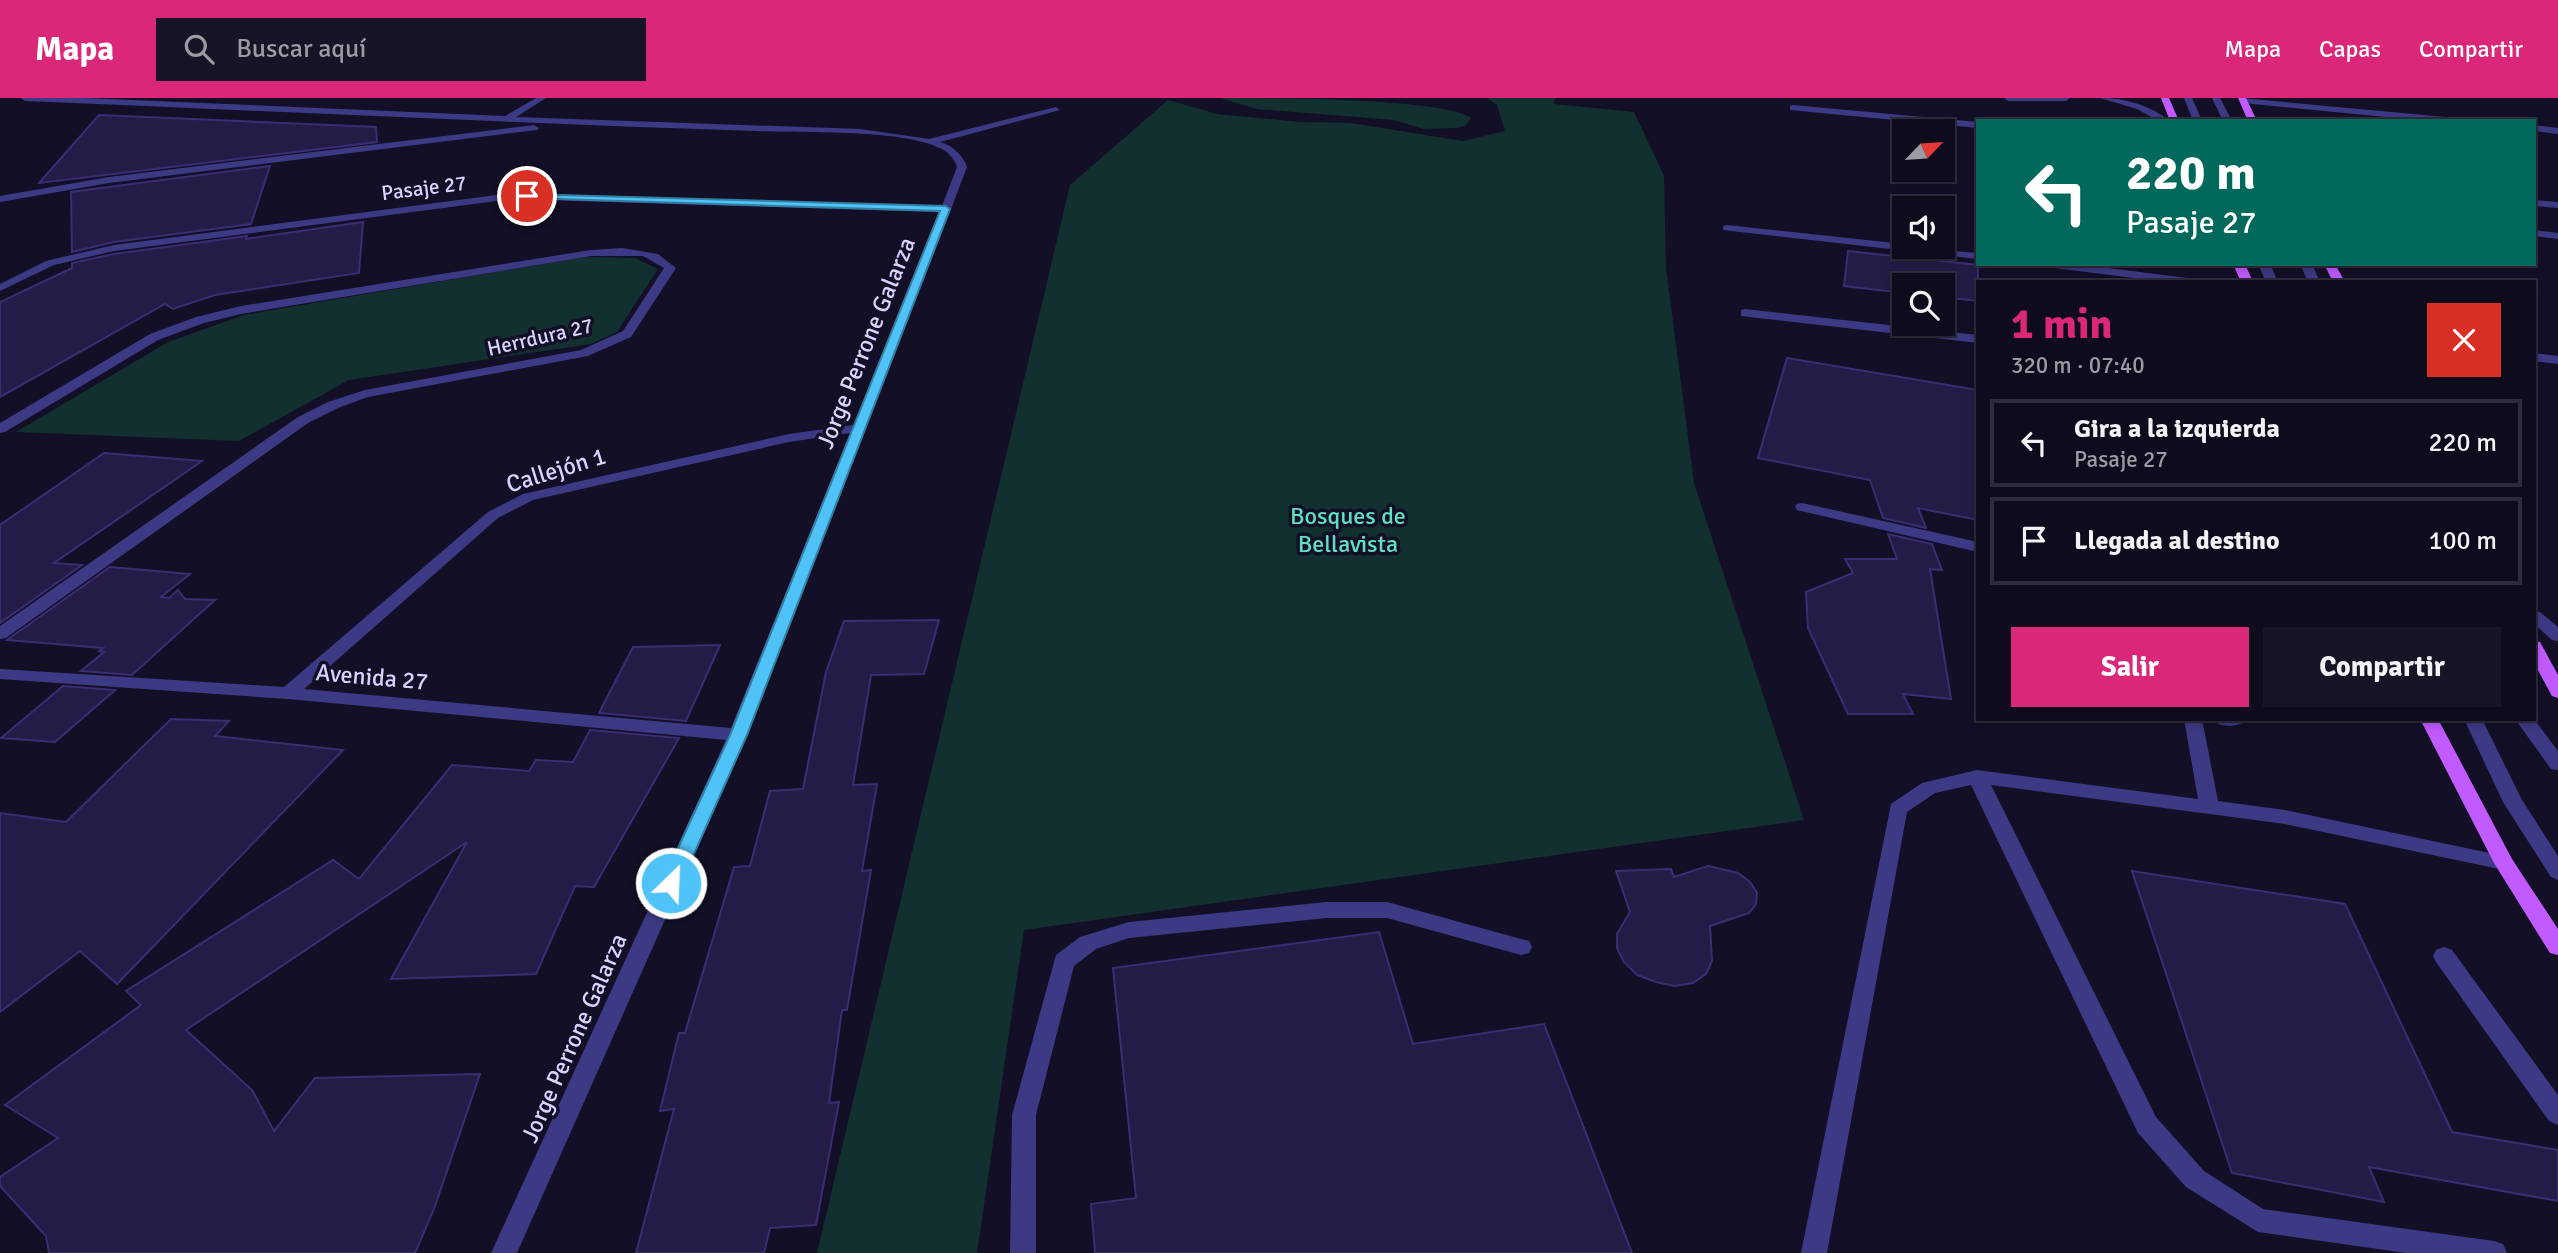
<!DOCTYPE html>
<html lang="es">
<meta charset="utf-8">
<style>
body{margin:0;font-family:Signika,sans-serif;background:#171425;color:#f1f3f6;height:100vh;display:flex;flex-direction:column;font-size:26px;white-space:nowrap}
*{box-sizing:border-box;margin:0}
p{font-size:23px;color:#9b9ba3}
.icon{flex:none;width:38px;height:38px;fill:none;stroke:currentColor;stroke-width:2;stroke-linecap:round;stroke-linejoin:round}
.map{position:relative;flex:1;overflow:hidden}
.drawer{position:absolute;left:1976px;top:182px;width:560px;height:441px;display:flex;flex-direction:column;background:#0e0b1c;border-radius:0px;box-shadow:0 4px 10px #0003,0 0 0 2px #2e2b3b}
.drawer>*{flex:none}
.banner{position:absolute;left:1976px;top:21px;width:560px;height:147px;border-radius:0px;box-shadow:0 4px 10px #0003,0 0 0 2px #2e2b3b;background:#00695c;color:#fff;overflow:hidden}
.needle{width:46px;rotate:65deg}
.fabs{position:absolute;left:1892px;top:21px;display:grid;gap:14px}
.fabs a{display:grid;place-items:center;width:63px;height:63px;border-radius:0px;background:#0e0b1c;box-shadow:0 4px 10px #0003,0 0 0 2px #2e2b3b;font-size:35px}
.pin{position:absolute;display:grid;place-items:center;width:60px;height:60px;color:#fff;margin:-30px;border:4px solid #fff;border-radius:50%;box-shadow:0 2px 7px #0007}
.me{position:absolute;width:77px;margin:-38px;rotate:24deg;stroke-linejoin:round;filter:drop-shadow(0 0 5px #0008)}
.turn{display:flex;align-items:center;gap:24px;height:147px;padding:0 35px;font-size:32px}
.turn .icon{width:91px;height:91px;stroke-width:2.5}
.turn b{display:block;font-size:49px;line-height:60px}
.round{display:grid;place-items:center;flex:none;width:74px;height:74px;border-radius:0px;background:#171425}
.summary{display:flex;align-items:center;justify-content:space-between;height:119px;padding:0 35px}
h1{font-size:42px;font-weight:700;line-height:52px;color:#db2777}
.cta{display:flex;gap:14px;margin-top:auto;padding:14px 35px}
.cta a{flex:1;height:80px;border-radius:0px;background:#db2777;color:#fff;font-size:28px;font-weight:700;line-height:80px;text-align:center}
.cta a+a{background:#171425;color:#f1f3f6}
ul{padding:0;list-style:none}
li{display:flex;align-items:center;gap:21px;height:88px;margin:0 14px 10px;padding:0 21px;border:4px solid #2e2b3b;border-radius:0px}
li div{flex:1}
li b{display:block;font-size:26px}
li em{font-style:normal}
header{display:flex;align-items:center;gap:42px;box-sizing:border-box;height:98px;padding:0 35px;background:#db2777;color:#fff}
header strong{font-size:33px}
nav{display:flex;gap:38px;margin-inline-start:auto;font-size:24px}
.search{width:490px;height:63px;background:#171425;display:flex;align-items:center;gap:18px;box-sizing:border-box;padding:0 24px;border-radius:0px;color:#9b9ba3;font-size:26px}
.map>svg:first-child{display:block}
.green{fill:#12302f}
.building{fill:#241b47;stroke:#3b2d73;stroke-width:2}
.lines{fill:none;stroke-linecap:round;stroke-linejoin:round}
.minor{fill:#3d3a85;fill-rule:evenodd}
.major{fill:#c25bff;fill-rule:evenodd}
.route{fill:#4fc3f7;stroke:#337fa1;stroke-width:2}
.labels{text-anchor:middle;stroke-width:7;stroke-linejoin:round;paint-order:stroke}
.far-street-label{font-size:21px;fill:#d9d4ff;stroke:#130f26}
.street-label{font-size:24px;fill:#d9d4ff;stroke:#130f26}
.park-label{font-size:24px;fill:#5fe0c0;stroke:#130f26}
</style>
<header>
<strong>Mapa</strong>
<div class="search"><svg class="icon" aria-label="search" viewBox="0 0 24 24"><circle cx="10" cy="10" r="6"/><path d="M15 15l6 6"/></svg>Buscar aquí</div>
<nav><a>Mapa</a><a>Capas</a><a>Compartir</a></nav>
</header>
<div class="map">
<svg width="2558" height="1155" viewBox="0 0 2558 1155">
<rect width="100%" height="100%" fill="#130f26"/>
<!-- green -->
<g class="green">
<path d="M1221 0C1268 0 1444 0 1471 20L1466 27 1457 30 1423 31 1394 22 1256 11Z"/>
<polygon points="1487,0 1555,0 1554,6 1634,14 1664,78 1666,170 1694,385 1804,722 1024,832 977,1155 817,1155 1070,87 1168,2 1217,16 1300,24 1351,25 1463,43 1505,33 1497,7"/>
<polygon points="584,159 635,160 658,171 617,234 591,246 349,282 239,343 16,334 168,244 244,217"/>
</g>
<!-- building -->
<g class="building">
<polygon points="99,17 376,29 377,44 39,85"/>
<polygon points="270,68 251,126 114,144 72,154 71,94"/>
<polygon points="363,124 359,175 215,197 173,211 165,206 0,299 0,204 72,170 72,165 114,156 247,138 246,141"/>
<polygon points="1848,153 1978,167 1978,203 1942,199 1942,187 1904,187 1904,195 1844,188"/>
<polygon points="1787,260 1978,292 1978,422 1918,410 1926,430 1883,420 1870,382 1758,360"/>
<polygon points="104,355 202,363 54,465 82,467 0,525 0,427"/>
<polygon points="1888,436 1932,446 1942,472 1930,471 1951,601 1903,596 1913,616 1848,616 1808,530 1806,494 1853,475 1845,461 1897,461"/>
<polygon points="110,469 190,476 161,499 169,500 178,492 185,501 215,502 132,577 81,573 104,554 99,553 103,550 7,542"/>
<polygon points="939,522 924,576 871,577 853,687 877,686 862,773 871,772 847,912 842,912 829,1005 839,1004 816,1127 770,1130 764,1155 636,1155 674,1011 660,1013 679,935 685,935 734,769 750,768 770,693 803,691 826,574 844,523"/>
<polygon points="720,547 686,623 599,615 633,549"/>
<polygon points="63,588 115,592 55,644 1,640"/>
<polygon points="171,621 229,623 215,638 343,652 117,886 80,853 0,914 0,715 66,724"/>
<polygon points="590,632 679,640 594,789 575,788 536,876 391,881 467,744 186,932 252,992 274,1033 315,980 480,976 434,1111 415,1155 49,1155 46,1138 0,1088 0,1079 58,1040 5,1007 141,907 126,893 333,762 359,781 452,667 529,673 536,662 573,664"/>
<polygon points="1708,768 1738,775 1750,784 1757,795 1756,806 1749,815 1710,828 1712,863 1706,876 1693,885 1675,888 1656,884 1637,877 1624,864 1617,850 1617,836 1630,814 1616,773 1671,771 1674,779"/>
<polygon points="2132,773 2345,806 2452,1034 2558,1052 2558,1103 2369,1069 2384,1104 2232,1075"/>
<polygon points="1379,834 1413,946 1544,926 1632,1155 1095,1155 1091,1106 1136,1100 1113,870"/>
</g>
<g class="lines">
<!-- minor -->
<g class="minor">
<path d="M21 0H85L505 18 536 0H546L516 19 860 31 929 41 1056 9 1060 12 940 44C952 47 963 57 967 69L951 111 747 637 517 1155H491L726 642 288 601 0 581V571L284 589 488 414 523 396 789 336 854 327 940 114 511 101 114 153 54 167 0 193V186L46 163 114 147 511 95 942 108 957 69C955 62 948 53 940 50 901 31 802 35 756 33 512 25 269 13 25 3ZM850 335 731 630 304 591 498 420 533 402 789 344Z"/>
<polygon points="2004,0 2070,0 2066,3 2008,3"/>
<path d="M2100 0C2125 0 2150 7 2170 23H2159L2137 11Z"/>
<polygon points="2184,0 2192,0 2202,23 2193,23"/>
<polygon points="2212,0 2220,0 2232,23 2223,23"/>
<polygon points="2241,0 2456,20 2460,23 2426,23 2243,5 2239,2"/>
<polygon points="1793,7 1978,24 1978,30 1790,12 1790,8"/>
<polygon points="534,27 539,30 537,32 109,85 0,104 0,98 109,79"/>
<polygon points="2534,27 2558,30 2558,36 2534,33"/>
<polygon points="2534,102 2558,104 2558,110 2534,108"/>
<polygon points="1727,127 1904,146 1904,149 1978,155 1978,161 1723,132 1723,128"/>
<polygon points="2534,132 2558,135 2558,141 2534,138"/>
<polygon points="622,150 658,156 676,170 631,239 588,258 368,299 338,310 308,325 6,540 0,541 0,528 298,319 328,304 365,292 581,252 623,233 664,170 643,158 591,158 241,216 204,225 158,242 5,334 0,335 0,325 150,236 196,219 241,208 591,152"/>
<polygon points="2042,166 2077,166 2195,181 2201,184 2165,184 2047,169"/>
<polygon points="2258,166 2270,166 2278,184 2266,184"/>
<polygon points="2300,166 2312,166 2320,184 2308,184"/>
<polygon points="1745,211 1978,237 1978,245 1741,218 1741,212"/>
<polygon points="2534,255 2558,258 2558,266 2534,263"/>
<polygon points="1802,405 1978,444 1978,454 1797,412 1795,409 1797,406"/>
<polygon points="2534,513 2540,514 2558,529 2558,543 2552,542 2534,526"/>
<polygon points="2184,621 2202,621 2218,703 2285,712 2504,758 2511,760 2514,765 2511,770 2504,772 2285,726 1991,687 2156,1019 2204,1073 2263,1111 2494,1143 2503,1146 2507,1155 2406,1155 2258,1134 2186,1089 2138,1035 1971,687 1935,695 1907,714 1827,1155 1801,1155 1891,706 1922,685 1977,672 2198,701"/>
<path d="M2211 621H2248C2240 630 2219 630 2211 621Z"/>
<polygon points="2464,621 2482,621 2522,702 2558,758 2558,782 2551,779 2503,704"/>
<polygon points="2515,621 2534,621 2558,653 2558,672 2551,671"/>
<polygon points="1327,804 1387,804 1521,841 1529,843 1532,849 1529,855 1521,857 1387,820 1327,820 1129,840 1096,851 1074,868 1036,1017 1036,1155 1010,1155 1012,1017 1056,857 1080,839 1129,824"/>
<polygon points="2444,849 2452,852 2558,997 2558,1027 2549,1023 2436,864 2433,858 2436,852"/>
</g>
<!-- major -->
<g class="major">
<polygon points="2161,0 2169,0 2179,23 2170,23"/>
<polygon points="2238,0 2246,0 2257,23 2248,23"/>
<polygon points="2233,166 2245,166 2253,184 2241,184"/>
<polygon points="2324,166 2335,166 2345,184 2333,184"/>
<polygon points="2534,543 2540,544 2558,577 2558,600 2552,598 2534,565"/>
<polygon points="2420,621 2438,621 2512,761 2558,831 2558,857 2550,855 2494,765"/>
</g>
</g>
<!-- route -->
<polygon class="route" points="523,96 946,108 950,111 747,637 681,785 678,790 665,790 662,785 730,637 940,113 527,100 523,100"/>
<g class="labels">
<!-- far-street labels -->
<g class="far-street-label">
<text transform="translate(424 90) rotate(-7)" y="7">Pasaje 27</text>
<text transform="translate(540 239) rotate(-13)" y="7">Herrdura 27</text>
</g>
<!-- street labels -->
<g class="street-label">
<text transform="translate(866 245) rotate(-68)" y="8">Jorge Perrone Galarza</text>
<text transform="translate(556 372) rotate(-17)" y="8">Callejón 1</text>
<text transform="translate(372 579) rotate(5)" y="8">Avenida 27</text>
<text transform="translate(574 940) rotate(-66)" y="8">Jorge Perrone Galarza</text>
</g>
<!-- park labels -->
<g class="park-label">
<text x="1348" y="426">Bosques de<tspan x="1348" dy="28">Bellavista</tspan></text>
</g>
</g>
</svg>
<div class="fabs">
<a><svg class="needle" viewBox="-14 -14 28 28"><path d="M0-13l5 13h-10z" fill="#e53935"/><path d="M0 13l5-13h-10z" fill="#9b9ba3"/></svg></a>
<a><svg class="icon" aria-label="sound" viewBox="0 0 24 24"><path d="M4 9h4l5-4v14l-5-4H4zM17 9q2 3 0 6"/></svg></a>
<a><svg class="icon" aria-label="search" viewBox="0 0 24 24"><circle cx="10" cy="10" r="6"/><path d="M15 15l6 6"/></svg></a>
</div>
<div class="pin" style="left:527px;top:98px;background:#d93025"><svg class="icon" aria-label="arrive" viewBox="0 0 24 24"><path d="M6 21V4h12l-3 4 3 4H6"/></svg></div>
<svg class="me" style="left:671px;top:785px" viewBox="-20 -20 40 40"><circle r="17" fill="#4fc3f7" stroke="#fff" stroke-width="3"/><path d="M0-11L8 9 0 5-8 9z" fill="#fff"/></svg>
<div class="banner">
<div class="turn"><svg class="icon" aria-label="left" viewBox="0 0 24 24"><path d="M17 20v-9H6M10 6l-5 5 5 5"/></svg><div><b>220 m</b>Pasaje 27</div></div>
</div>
<section class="drawer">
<div class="summary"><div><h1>1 min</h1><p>320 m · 07:40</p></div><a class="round" style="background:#d93025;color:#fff"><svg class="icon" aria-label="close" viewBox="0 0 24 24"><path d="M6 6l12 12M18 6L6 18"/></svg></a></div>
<ul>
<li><svg class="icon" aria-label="left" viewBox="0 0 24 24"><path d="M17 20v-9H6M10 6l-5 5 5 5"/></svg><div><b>Gira a la izquierda</b><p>Pasaje 27</p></div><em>220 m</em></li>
<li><svg class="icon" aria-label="arrive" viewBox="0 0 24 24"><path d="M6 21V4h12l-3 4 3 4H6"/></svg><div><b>Llegada al destino</b></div><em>100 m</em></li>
</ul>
<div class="cta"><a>Salir</a><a>Compartir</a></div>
</section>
</div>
